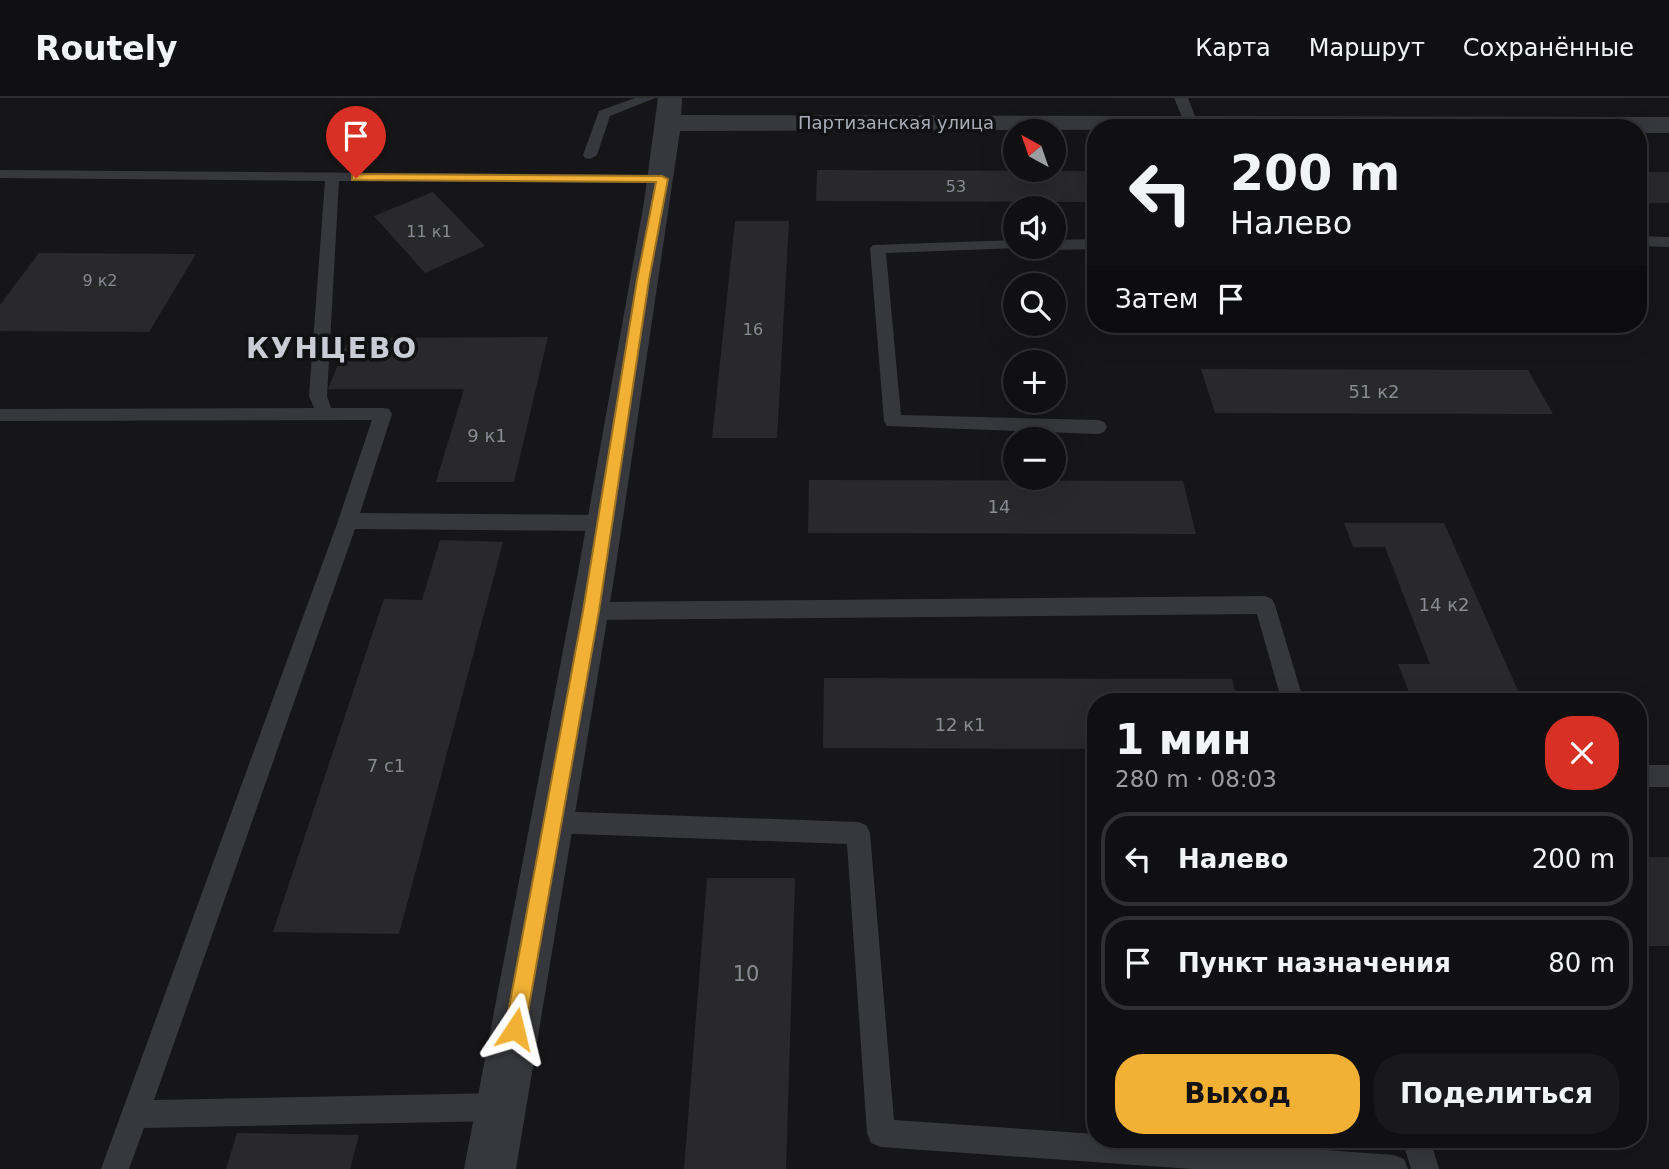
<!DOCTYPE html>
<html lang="ru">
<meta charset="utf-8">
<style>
body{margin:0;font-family:"DejaVu Sans",sans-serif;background:#19191b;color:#f1f3f6;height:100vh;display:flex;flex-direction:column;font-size:26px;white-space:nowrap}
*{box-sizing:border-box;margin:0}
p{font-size:23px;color:#9c9d9f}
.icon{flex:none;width:38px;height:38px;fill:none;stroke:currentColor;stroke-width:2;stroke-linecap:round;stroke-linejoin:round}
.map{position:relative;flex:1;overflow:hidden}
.drawer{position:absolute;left:1087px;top:595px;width:560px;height:455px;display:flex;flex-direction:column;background:#101012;border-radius:28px;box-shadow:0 7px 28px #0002,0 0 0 2px #303032}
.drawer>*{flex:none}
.guide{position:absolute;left:1087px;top:21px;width:560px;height:214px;border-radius:28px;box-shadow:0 7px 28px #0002,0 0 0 2px #303032;background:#101012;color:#f1f3f6;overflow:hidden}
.needle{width:46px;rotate:320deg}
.tools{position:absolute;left:1003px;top:21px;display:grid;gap:14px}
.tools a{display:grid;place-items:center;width:63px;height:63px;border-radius:50%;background:#101012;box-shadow:0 7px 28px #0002,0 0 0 2px #303032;font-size:35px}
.pin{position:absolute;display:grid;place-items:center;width:60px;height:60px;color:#fff;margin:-72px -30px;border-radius:50% 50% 50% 0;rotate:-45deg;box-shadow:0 0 7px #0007}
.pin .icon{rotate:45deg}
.me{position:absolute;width:77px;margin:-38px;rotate:10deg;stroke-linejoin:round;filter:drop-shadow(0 0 5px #0008)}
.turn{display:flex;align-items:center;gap:24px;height:147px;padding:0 28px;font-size:32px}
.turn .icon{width:91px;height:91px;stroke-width:2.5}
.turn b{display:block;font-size:49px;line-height:60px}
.then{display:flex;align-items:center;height:66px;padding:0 28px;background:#0003;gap:14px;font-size:26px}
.round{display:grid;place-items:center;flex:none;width:74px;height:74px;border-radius:28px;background:#19191b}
.summary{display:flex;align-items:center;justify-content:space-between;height:119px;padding:0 28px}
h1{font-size:42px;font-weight:800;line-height:52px}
.button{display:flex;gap:14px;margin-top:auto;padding:14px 28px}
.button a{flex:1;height:80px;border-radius:28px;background:#f2b134;color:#111;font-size:28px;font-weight:800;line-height:80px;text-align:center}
.button a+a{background:#19191b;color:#f1f3f6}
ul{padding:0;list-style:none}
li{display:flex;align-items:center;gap:21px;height:94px;margin:0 14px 10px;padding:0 14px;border:4px solid #303032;border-radius:28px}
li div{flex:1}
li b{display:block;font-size:26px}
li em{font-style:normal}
header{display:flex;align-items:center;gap:42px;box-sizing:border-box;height:98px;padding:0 35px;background:#101012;border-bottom:2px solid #303032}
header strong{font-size:33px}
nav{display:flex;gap:38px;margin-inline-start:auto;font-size:24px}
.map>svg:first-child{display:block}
.building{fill:#29292c}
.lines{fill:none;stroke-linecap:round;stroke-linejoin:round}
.service{fill:#37383d;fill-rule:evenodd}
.tertiary{fill:#37383d;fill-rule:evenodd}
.route{fill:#f2b134;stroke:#9d7322;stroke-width:2}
.labels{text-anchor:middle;stroke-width:7;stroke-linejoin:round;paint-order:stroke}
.far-number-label{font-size:16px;fill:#888b94}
.far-street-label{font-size:18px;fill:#a8adb8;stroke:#111113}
.number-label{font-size:18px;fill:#888b94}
.near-number-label{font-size:21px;fill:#888b94}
.district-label{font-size:28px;font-weight:bold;letter-spacing:2px;fill:#c9ccd4;stroke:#111113}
</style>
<header>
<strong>Routely</strong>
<nav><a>Карта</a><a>Маршрут</a><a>Сохранённые</a></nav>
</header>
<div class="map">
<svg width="1669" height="1071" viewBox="0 0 1669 1071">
<rect width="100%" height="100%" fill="#161618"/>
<!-- building -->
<g class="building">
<polygon points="817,72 1096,73 1096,104 816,103"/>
<rect x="1638" y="74" width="31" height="31"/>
<polygon points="433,94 485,148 425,175 374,118"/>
<polygon points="735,123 789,123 777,340 712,340"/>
<polygon points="39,155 196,156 149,234 0,233 0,207"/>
<polygon points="548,239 514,384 436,384 464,291 328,291 349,240"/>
<polygon points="1201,271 1528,272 1553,316 1215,315"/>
<polygon points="809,382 1183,383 1196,436 808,435"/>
<polygon points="1344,425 1444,425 1522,602 1412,602 1398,566 1430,566 1385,449 1353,449"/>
<polygon points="440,442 503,444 399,836 273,834 384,501 422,502"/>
<polygon points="824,580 1232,581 1238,604 1096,604 1096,651 823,650"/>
<rect x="1638" y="759" width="31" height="89"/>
<polygon points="707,780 795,780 786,1071 684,1071"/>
<polygon points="237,1035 359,1037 350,1071 226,1071"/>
</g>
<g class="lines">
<!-- service -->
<g class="service">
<polygon points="635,0 655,0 610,18 597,57 590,61 585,60 583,57 599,13"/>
<polygon points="1174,0 1188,0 1198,26 1196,29 1186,29"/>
<polygon points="0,72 662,77 669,81 662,85 339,83 327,298 331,310 383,310 389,311 392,316 360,415 606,417 613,420 616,425 613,430 606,433 355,431 154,1002 501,995 511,999 515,1009 511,1019 501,1023 144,1030 129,1071 101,1071 338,423 372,322 0,323 0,311 314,310 309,298 325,83 0,80"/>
<polygon points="1638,138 1669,139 1669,149 1638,148"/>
<polygon points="1096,141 1096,151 1054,152 1047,149 1054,149 1054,142"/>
<polygon points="1015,142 1015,149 1020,150 886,155 901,317 1098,322 1104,324 1107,329 1104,334 1098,336 887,328 884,323 870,150 873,147"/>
<polygon points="1265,498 1272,501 1275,507 1304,604 1282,604 1257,516 591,522 584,519 581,513 584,507 591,504"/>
<rect x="1638" y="667" width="31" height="22"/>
<polygon points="551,713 858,724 866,727 870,735 894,1022 1096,1036 1096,1041 1172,1041 1394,1057 1404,1061 1408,1071 1192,1071 881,1049 871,1045 867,1035 847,746 551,735 543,732 539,724 543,716"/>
<polygon points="1402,1041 1430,1041 1439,1071 1411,1071"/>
</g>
<!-- tertiary -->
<polygon class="tertiary" points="658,0 682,0 681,17 1669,19 1669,35 1638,35 1638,30 680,33 615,474 516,1071 464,1071 578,474 644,104"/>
</g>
<!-- route -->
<polygon class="route" points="356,76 662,78 668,81 649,182 599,513 525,931 522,938 515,941 508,938 505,931 583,513 637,182 656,84 352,82 352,77"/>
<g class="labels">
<!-- far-number labels -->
<g class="far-number-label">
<text x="956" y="94">53</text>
<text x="429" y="139">11 к1</text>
<text x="100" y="188">9 к2</text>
<text x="753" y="237">16</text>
</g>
<!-- far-street labels -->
<g class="far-street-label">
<text x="896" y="31">Партизанская улица</text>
</g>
<!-- number labels -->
<g class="number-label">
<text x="1374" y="300">51 к2</text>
<text x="487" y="344">9 к1</text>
<text x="999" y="415">14</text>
<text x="1444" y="513">14 к2</text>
<text x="960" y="633">12 к1</text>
<text x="386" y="674">7 с1</text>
</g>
<!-- near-number labels -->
<g class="near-number-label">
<text x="746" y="883">10</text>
</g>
<!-- district labels -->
<g class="district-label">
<text x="332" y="260">КУНЦЕВО</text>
</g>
</g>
</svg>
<div class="tools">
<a><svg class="needle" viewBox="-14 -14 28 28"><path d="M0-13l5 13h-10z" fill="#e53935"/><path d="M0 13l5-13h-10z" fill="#9c9d9f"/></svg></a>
<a><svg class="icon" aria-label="sound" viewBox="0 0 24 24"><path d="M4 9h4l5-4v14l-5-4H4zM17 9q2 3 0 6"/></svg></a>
<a><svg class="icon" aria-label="search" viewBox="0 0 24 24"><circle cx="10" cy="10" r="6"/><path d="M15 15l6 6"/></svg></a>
<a>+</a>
<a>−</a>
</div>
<div class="pin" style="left:356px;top:80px;background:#d93025"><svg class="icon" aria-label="arrive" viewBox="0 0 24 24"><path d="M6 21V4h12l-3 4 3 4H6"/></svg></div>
<svg class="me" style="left:515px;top:931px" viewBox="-20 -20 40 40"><path d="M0-17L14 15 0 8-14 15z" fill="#f2b134" stroke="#fff" stroke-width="4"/></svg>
<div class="guide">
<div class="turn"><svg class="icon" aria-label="left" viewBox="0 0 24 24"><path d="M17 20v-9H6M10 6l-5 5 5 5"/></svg><div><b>200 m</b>Налево</div></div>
<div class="then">Затем<svg class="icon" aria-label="arrive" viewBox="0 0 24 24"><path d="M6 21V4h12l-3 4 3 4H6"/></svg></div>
</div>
<section class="drawer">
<div class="summary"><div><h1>1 мин</h1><p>280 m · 08:03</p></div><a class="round" style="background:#d93025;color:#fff"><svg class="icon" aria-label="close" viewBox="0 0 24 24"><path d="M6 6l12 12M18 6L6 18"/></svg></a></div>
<ul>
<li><svg class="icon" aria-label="left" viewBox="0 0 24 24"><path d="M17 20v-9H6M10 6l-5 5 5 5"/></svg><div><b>Налево</b></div><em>200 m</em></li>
<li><svg class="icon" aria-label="arrive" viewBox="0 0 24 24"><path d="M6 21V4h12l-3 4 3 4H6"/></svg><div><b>Пункт назначения</b></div><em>80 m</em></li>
</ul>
<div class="button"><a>Выход</a><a>Поделиться</a></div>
</section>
</div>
